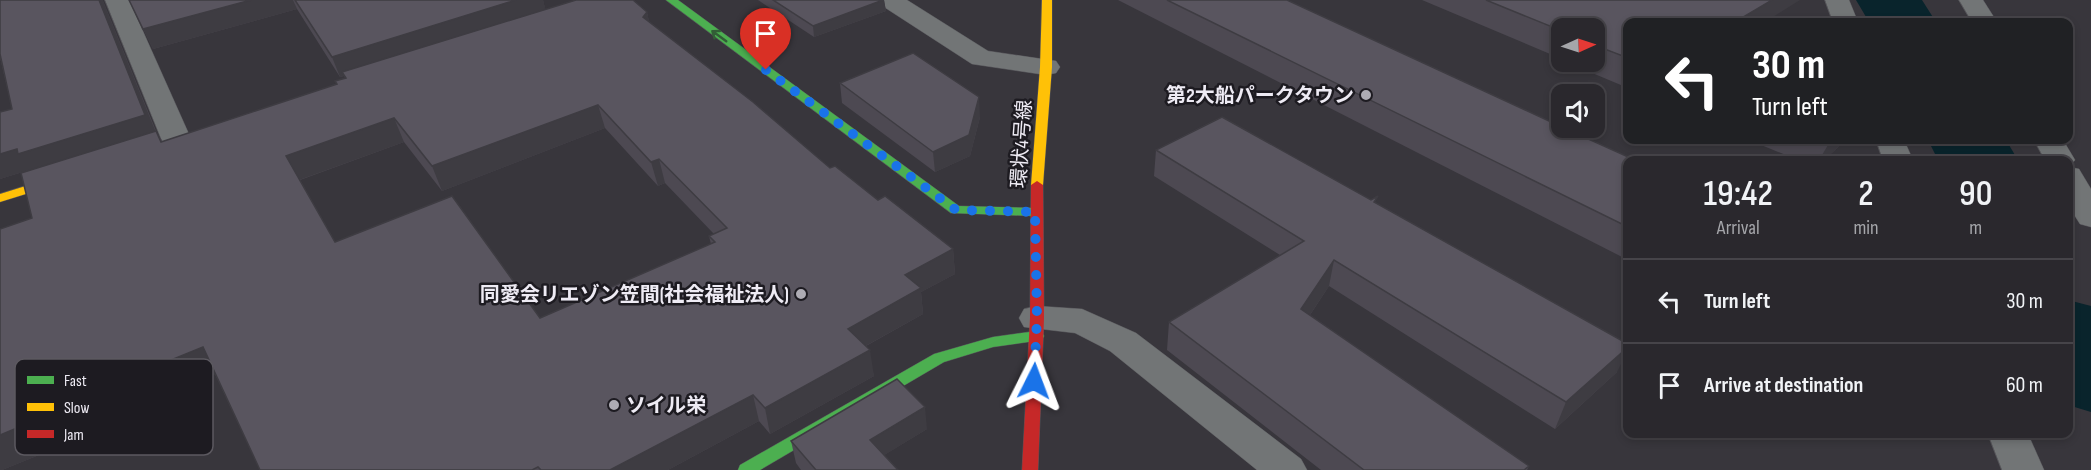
<!DOCTYPE html>
<meta charset="utf-8">
<style>
body{margin:0;font-family:"Sofia Sans Condensed","Noto Sans JP",sans-serif;background:#363439;color:#f1f3f6;height:100vh;display:flex;flex-direction:column;font-size:22px;white-space:nowrap}
*{box-sizing:border-box;margin:0}
p{font-size:20px;color:#a5a6aa}
.icon{flex:none;width:33px;height:33px;fill:none;stroke:currentColor;stroke-width:2;stroke-linecap:round;stroke-linejoin:round}
.map{position:relative;flex:1;overflow:hidden}
.side{position:absolute;left:1623px;top:156px;width:450px;height:282px;display:flex;flex-direction:column;background:#2a282d;border-radius:12px;box-shadow:0 3px 9px #0003,0 0 0 2px #464449}
.side>*{flex:none}
.hud{position:absolute;left:1623px;top:18px;width:450px;height:126px;border-radius:12px;box-shadow:0 3px 9px #0003,0 0 0 2px #464449;background:#202124;color:#fff;overflow:hidden}
.needle{width:39px;rotate:87deg}
.buttons{position:absolute;left:1551px;top:18px;display:grid;gap:12px}
.buttons a{display:grid;place-items:center;width:54px;height:54px;border-radius:12px;background:#2a282d;box-shadow:0 3px 9px #0003,0 0 0 2px #464449;font-size:30px}
.pin{position:absolute;display:grid;place-items:center;width:51px;height:51px;color:#fff;margin:-62px -26px;border-radius:50% 50% 50% 0;rotate:-45deg;box-shadow:0 0 6px #0007}
.pin .icon{rotate:45deg}
.me{position:absolute;width:66px;margin:-33px;rotate:3deg;stroke-linejoin:round;filter:drop-shadow(0 0 4px #0008)}
.turn{display:flex;align-items:center;gap:21px;height:126px;padding:0 30px;font-size:27px}
.turn .icon{width:78px;height:78px;stroke-width:2.5}
.turn b{display:block;font-size:42px;line-height:51px}
.eta{display:flex;justify-content:space-evenly;align-items:center;height:102px;text-align:center}
.eta b{font-size:36px;font-weight:600;line-height:42px}
ul{padding:0;list-style:none}
li{display:flex;align-items:center;gap:18px;height:84px;padding:0 30px;border-top:2px solid #464449}
li div{flex:1}
li b{display:block;font-size:22px}
li em{font-style:normal}
.map>svg:first-child{display:block}
.lines{fill:none;stroke-linecap:round;stroke-linejoin:round}
.river{fill:#09242c;fill-rule:evenodd}
.street-casing{stroke:#555459;stroke-width:1}
.fast-casing{stroke:#555459;stroke-width:1}
.slow-casing{stroke:#555459;stroke-width:1}
.jam-casing{stroke:#555459;stroke-width:1}
.street{fill:#727576;fill-rule:evenodd}
.fast{fill:#4caf50;fill-rule:evenodd}
.slow{fill:#ffc107;fill-rule:evenodd}
.jam{fill:#c62828;fill-rule:evenodd}
.wall{fill:#4d4952;fill-rule:evenodd}
.shaded-wall{fill:#3e3c42}
.building{fill:#59555f;stroke:#3e3c42;stroke-width:1.5;fill-rule:evenodd}
.oneway{stroke:#325e36}
.route{stroke:#1a73e8;stroke-width:10;stroke-dasharray:0 18}
.poi-dot{fill:#aeacb4;stroke:#1d1b21;stroke-width:2}
.labels{text-anchor:middle;stroke-width:5;stroke-linejoin:round;paint-order:stroke}
.poi-label{font-size:20px;font-weight:bold;fill:#eeebf4;stroke:#1d1b21;text-anchor:end}
.street-label{font-size:20px;fill:#eeebf4;stroke:#1d1b21}
.key{fill:#1d1b21;stroke:#5c5960;stroke-width:1.5}
.key-label{font-size:16px;fill:#eeebf4}
</style>
<div class="map">
<svg width="2091" height="470" viewBox="0 0 2091 470">
<rect width="100%" height="100%" fill="#38363c"/>
<g class="lines">
<!-- river -->
<g class="river">
<polygon points="1856,0 1922,0 1936,22 1869,22"/>
<polygon points="1928,140 2006,140 2018,160 1938,160"/>
<polygon points="2068,300 2091,306 2091,412 2068,405"/>
</g>
<!-- street casing -->
<g class="street-casing">
<g id="street">
<polygon points="105,0 129,0 192,141 187,147 177,150 167,147 162,141"/>
<polygon points="878,0 907,0 988,51 1056,61 1060,67 1056,73 1046,75 972,64 881,5"/>
<polygon points="1825,0 1849,0 1858,22 1833,22"/>
<polygon points="1959,0 1983,0 1997,22 1972,22"/>
<polygon points="1876,140 1904,140 1913,160 1883,160"/>
<polygon points="2034,140 2063,140 2075,160 2069,167 2079,169 2091,189 2091,227 2080,224 2068,205 2068,160 2045,160"/>
<polygon points="1037,306 1082,309 1136,333 1301,459 1307,470 1257,470 1110,351 1075,333 1024,327 1019,318 1024,309"/>
<polygon points="1988,434 2028,434 2044,470 2002,470"/>
</g>
</g>
<!-- fast casing -->
<g class="fast-casing">
<g id="fast">
<polygon points="666,0 678,0 959,206 1035,208 1042,212 1035,216 951,213"/>
<polygon points="1037,331 1042,332 1044,336 1042,340 993,347 944,362 760,470 738,470 740,465 934,354 993,337"/>
</g>
</g>
<!-- slow casing -->
<g class="slow-casing">
<g id="slow">
<polygon points="1042,0 1052,0 1052,67 1043,185 1037,189 1031,185 1040,67"/>
<polygon points="67,173 71,174 73,177 71,180 0,202 0,194"/>
</g>
</g>
<!-- jam casing -->
<g class="jam-casing">
<polygon id="jam" points="1037,181 1043,185 1044,318 1038,470 1022,470 1030,318 1031,185"/>
</g>
<!-- street -->
<use href="#street" class="street"/>
<!-- fast -->
<use href="#fast" class="fast"/>
<!-- slow -->
<use href="#slow" class="slow"/>
<!-- jam -->
<use href="#jam" class="jam"/>
</g>
<!-- wall -->
<g class="wall">
<path d="M0 0H103V1L156 131 163 142 337 85 335 81 345 78 344 76 340 77 297 9 153 49 129 0H543L545 9 647 12 649 22 830 168 953 249 955 274 921 292 923 314 866 346 874 376 770 434 759 421 668 470H260L215 374 38 450 39 455 2 470 32 218 29 170 0 179V112L12 109 0 57ZM605 128 658 186 665 183 714 234 709 236 711 244 540 318 335 242 300 180 404 142 442 191Z"/>
<polygon points="758,0 884,0 886,11 814,37"/>
<polygon points="1118,0 1287,0 1628,160 1628,260"/>
<polygon points="1422,0 1800,0 1628,22 1628,88 1566,62 1594,62 1594,28 1562,28 1562,59"/>
<polygon points="840,83 980,117 970,156 935,172 842,103"/>
<polygon points="1749,140 1846,140 1824,160 1798,160"/>
<polygon points="1156,150 1376,203 1617,372 1555,429 1329,286 1310,315 1529,466 1527,470 1321,470 1167,350 1169,322 1280,255 1154,176"/>
<polygon points="927,429 884,455 898,470 801,470 796,463 791,441"/>
</g>
<!-- shaded-wall -->
<g class="shaded-wall">
<polygon points="99,0 103,0 103,1 157,135 32,175 29,170 0,179 0,154"/>
<polygon points="251,0 293,0 297,9 153,49 143,29"/>
<polygon points="516,0 543,0 546,11 342,72 344,76 340,77 332,57"/>
<polygon points="883,0 884,0 886,11 814,37 813,26"/>
<polygon points="1772,0 1800,0 1765,22 1735,22"/>
<polygon points="647,12 652,35 643,17"/>
<polygon points="979,97 980,117 970,156 935,172 933,152"/>
<polygon points="598,105 605,128 442,191 432,166"/>
<polygon points="394,118 404,142 299,180 286,156"/>
<polygon points="1831,140 1846,140 1824,160 1819,160"/>
<polygon points="659,159 665,183 658,186 651,162"/>
<polygon points="953,249 955,274 921,292 923,314 851,354 848,329 905,275"/>
<polygon points="1334,260 1329,286 1296,336 1301,309"/>
<polygon points="203,347 219,373 38,450 39,455 2,470 0,470 0,435 16,423"/>
<polygon points="1628,347 1628,350 1617,372 1555,429 1566,402"/>
<polygon points="870,350 874,376 770,434 765,408"/>
<polygon points="753,395 759,421 668,470 610,470"/>
<polygon points="925,407 927,429 873,462 870,440"/>
</g>
<!-- building -->
<g class="building">
<polygon points="0,0 99,0 145,115 18,154 17,149 0,154 0,112 12,109 0,54"/>
<polygon points="129,0 251,0 143,29"/>
<polygon points="295,0 516,0 332,57"/>
<path d="M576 0H633L647 12 643 17 753 102 830 168 835 166 878 200 885 196 953 249 905 275 921 288 848 329 870 350 765 408 753 395 610 470H541L538 467 532 470H260L203 347 16 423 17 428 0 435V229L32 218 21 173 156 131 161 142 337 84 335 81 346 78 342 72ZM598 105 651 162 659 159 727 228 709 236 715 242 540 318 452 196 335 242 286 156 394 118 432 166Z"/>
<polygon points="773,0 883,0 813,26"/>
<polygon points="1167,0 1287,0 1562,127 1562,128 1564,128 1635,160 1628,160 1628,227"/>
<polygon points="1486,0 1772,0 1735,22 1628,22 1628,58 1594,45 1594,28 1562,28 1562,31"/>
<polygon points="913,53 979,97 969,135 933,152 840,83"/>
<polygon points="1222,117 1371,200 1378,196 1374,202 1628,344 1628,347 1566,402 1334,260 1301,309 1529,466 1524,470 1364,470 1169,322 1304,241 1156,150"/>
<polygon points="897,379 925,407 870,440 898,470 816,470 791,441"/>
</g>
<!-- one-way arrows -->
<defs><path id="oneway-shaft" d="M-6 0H5M1.5-3L5.5 0L1.5 3" fill="none" stroke-width="1.6" stroke-linecap="round" stroke-linejoin="round" transform="scale(1.5)"/></defs>
<use class="oneway" href="#oneway-shaft" transform="translate(719 36) rotate(-144)"/>
<g class="lines">
<!-- route -->
<polyline class="route" points="766,70 956,210 1035,212 1037,318 1034,381"/>
</g>
<!-- markers -->
<g class="poi-dot">
<circle cx="1366" cy="95" r="6"/>
<circle cx="801" cy="294" r="6"/>
<circle cx="614" cy="405" r="6"/>
</g>
<g class="labels">
<!-- poi labels -->
<g class="poi-label">
<text x="1354" y="102">第2大船パークタウン</text>
<text x="789" y="301">同愛会リエゾン笠間(社会福祉法人)</text>
<text x="626" y="412" text-anchor="start">ソイル栄</text>
</g>
<!-- street labels -->
<g class="street-label">
<text transform="translate(1021 144) rotate(-86)" y="7">環状4号線</text>
</g>
</g>
<!-- legend -->
<rect x="15" y="359" width="198" height="96" rx="9" class="key"/>
<rect x="27" y="376" width="27" height="8" fill="#4caf50"/>
<rect x="27" y="403" width="27" height="8" fill="#ffc107"/>
<rect x="27" y="430" width="27" height="8" fill="#c62828"/>
<g class="key-label">
<text x="64" y="386">Fast</text>
<text x="64" y="413">Slow</text>
<text x="64" y="440">Jam</text>
</g>
</svg>
<div class="buttons">
<a><svg class="needle" viewBox="-14 -14 28 28"><path d="M0-13l5 13h-10z" fill="#e53935"/><path d="M0 13l5-13h-10z" fill="#a5a6aa"/></svg></a>
<a><svg class="icon" aria-label="sound" viewBox="0 0 24 24"><path d="M4 9h4l5-4v14l-5-4H4zM17 9q2 3 0 6"/></svg></a>
</div>
<div class="pin" style="left:766px;top:70px;background:#d93025"><svg class="icon" aria-label="arrive" viewBox="0 0 24 24"><path d="M6 21V4h12l-3 4 3 4H6"/></svg></div>
<svg class="me" style="left:1034px;top:381px" viewBox="-20 -20 40 40"><path d="M0-17L14 15 0 8-14 15z" fill="#1a73e8" stroke="#fff" stroke-width="4"/></svg>
<div class="hud">
<div class="turn"><svg class="icon" aria-label="left" viewBox="0 0 24 24"><path d="M17 20v-9H6M10 6l-5 5 5 5"/></svg><div><b>30 m</b>Turn left</div></div>
</div>
<section class="side">
<div class="eta">
<div><b>19:42</b><p>Arrival</p></div>
<div><b>2</b><p>min</p></div>
<div><b>90</b><p>m</p></div>
</div>
<ul>
<li><svg class="icon" aria-label="left" viewBox="0 0 24 24"><path d="M17 20v-9H6M10 6l-5 5 5 5"/></svg><div><b>Turn left</b></div><em>30 m</em></li>
<li><svg class="icon" aria-label="arrive" viewBox="0 0 24 24"><path d="M6 21V4h12l-3 4 3 4H6"/></svg><div><b>Arrive at destination</b></div><em>60 m</em></li>
</ul>
</section>
</div>
